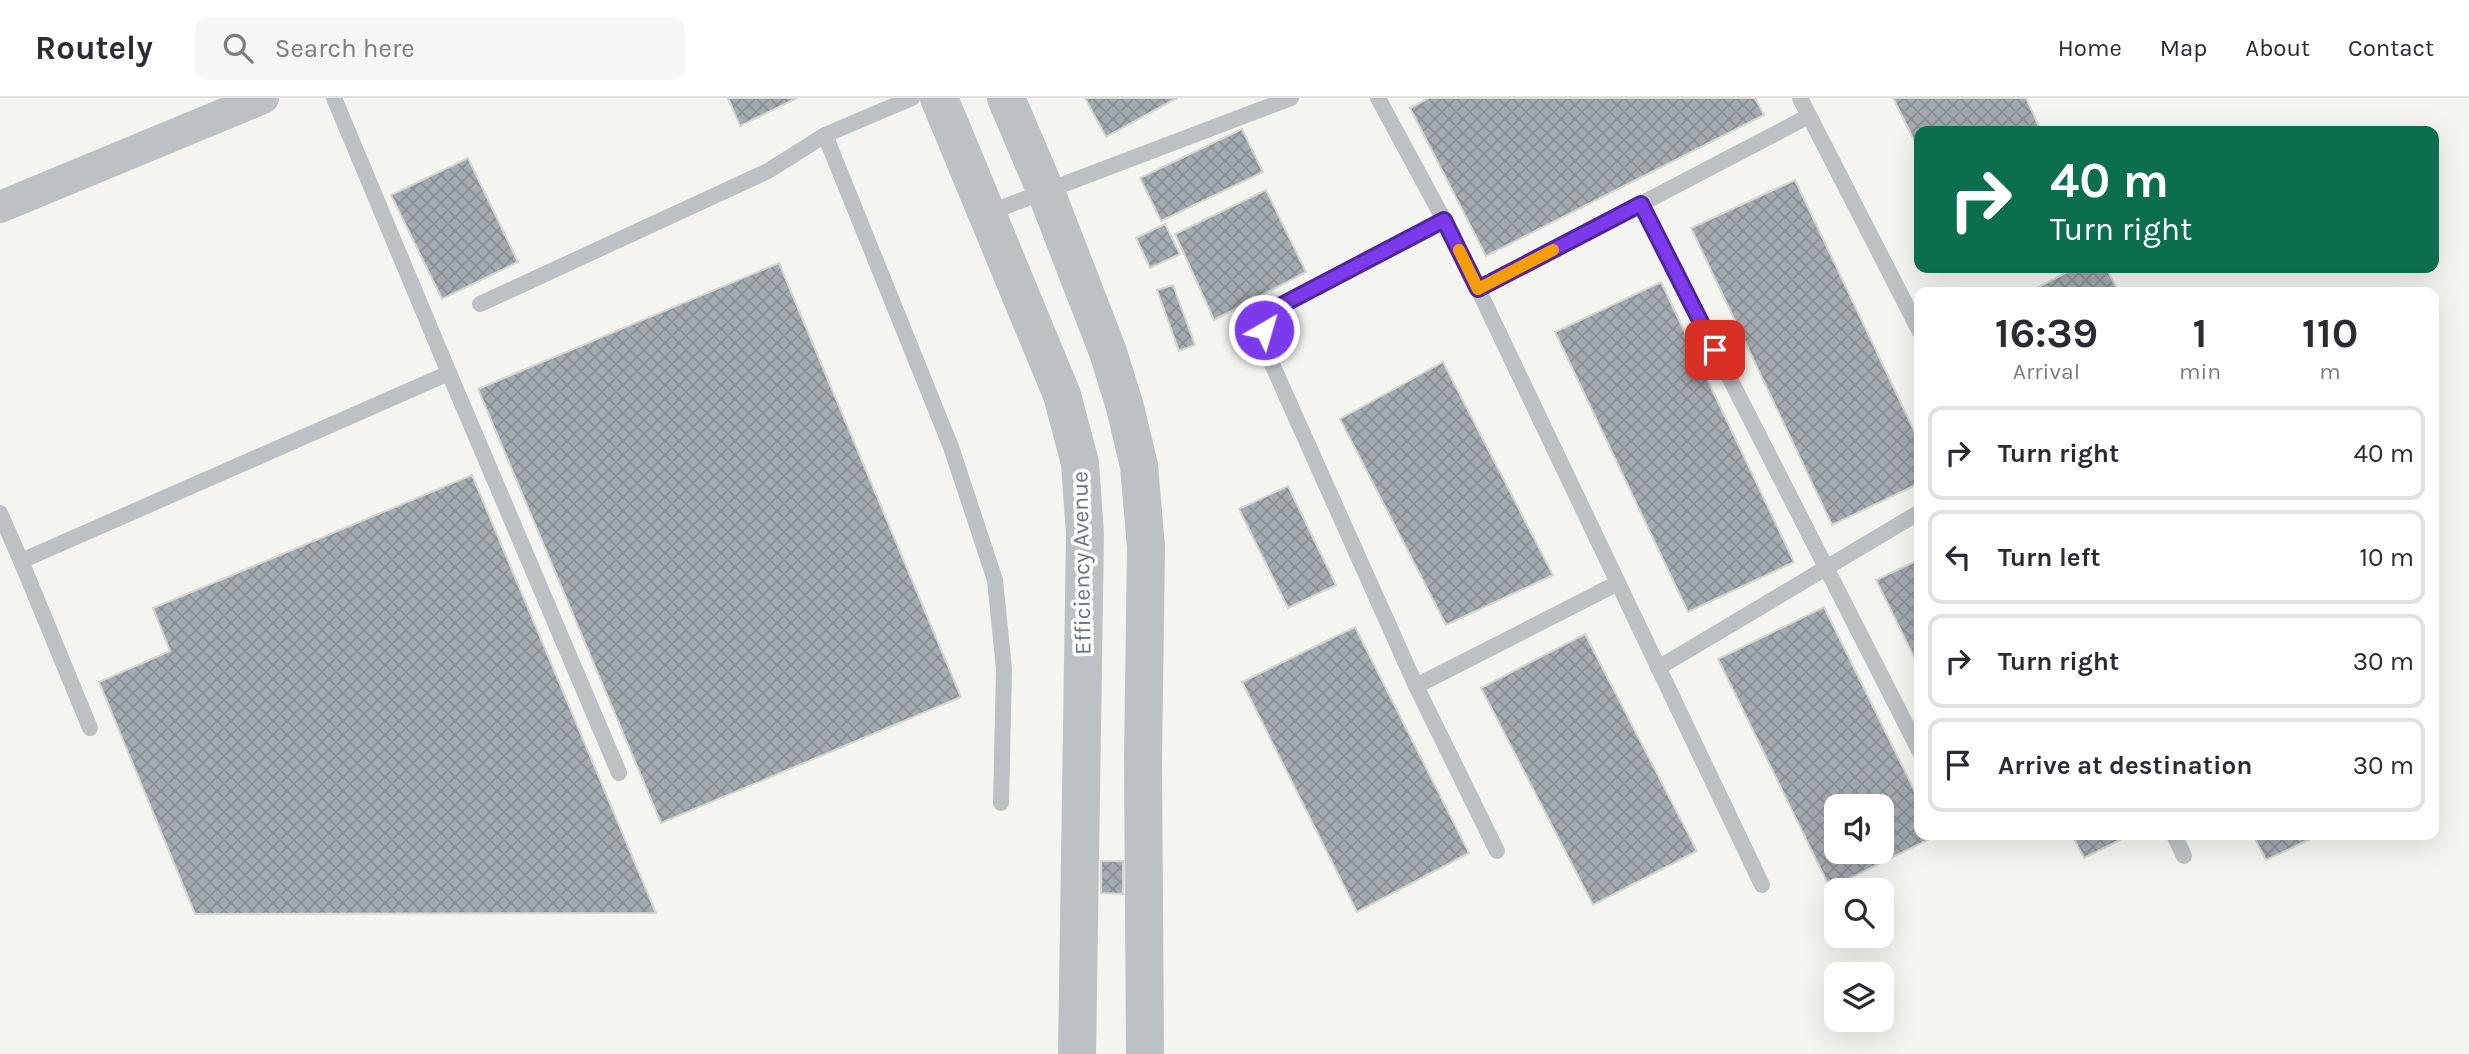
<!DOCTYPE html>
<style>
body{margin:0;font-family:Karla,sans-serif;background:#f7f7f7;color:#2b2b33;height:100vh;display:flex;flex-direction:column;font-size:26px;white-space:nowrap}
*{box-sizing:border-box;margin:0}
p{font-size:23px;color:#7c7c81}
.icon{flex:none;width:38px;height:38px;fill:none;stroke:currentColor;stroke-width:2;stroke-linecap:round;stroke-linejoin:round}
.map{position:relative;flex:1;overflow:hidden}
.panel{position:absolute;left:1914px;top:189px;width:525px;height:553px;display:flex;flex-direction:column;background:#fff;border-radius:14px;box-shadow:0 7px 28px #0002}
.panel>*{flex:none}
.guide{position:absolute;left:1914px;top:28px;width:525px;height:147px;border-radius:14px;box-shadow:0 7px 28px #0002;background:#0b6e4f;color:#fff;overflow:hidden}
.tools{position:absolute;left:1824px;top:696px;display:grid;gap:14px}
.tools a{display:grid;place-items:center;width:70px;height:70px;border-radius:14px;background:#fff;box-shadow:0 7px 28px #0002;font-size:35px}
.pin{position:absolute;display:grid;place-items:center;width:60px;height:60px;color:#fff;margin:-30px;border-radius:14px;box-shadow:0 4px 10px #0006}
.me{position:absolute;width:77px;margin:-38px;rotate:38deg;stroke-linejoin:round;filter:drop-shadow(0 0 5px #0008)}
.turn{display:flex;align-items:center;gap:24px;height:147px;padding:0 21px;font-size:32px}
.turn .icon{width:91px;height:91px;stroke-width:2.5}
.turn b{display:block;font-size:49px;line-height:60px}
.eta{display:flex;justify-content:space-evenly;align-items:center;height:119px;text-align:center}
.eta b{font-size:42px;font-weight:700;line-height:49px}
ul{padding:0;list-style:none}
li{display:flex;align-items:center;gap:21px;height:94px;margin:0 14px 10px;padding:0 7px;border:4px solid #e1e1e2;border-radius:14px}
li div{flex:1}
li b{display:block;font-size:26px}
li em{font-style:normal}
header{display:flex;align-items:center;gap:42px;box-sizing:border-box;height:98px;padding:0 35px;background:#fff;border-bottom:2px solid #e1e1e2}
header strong{font-size:33px}
nav{display:flex;gap:38px;margin-inline-start:auto;font-size:24px}
.search{width:490px;height:63px;background:#f7f7f7;display:flex;align-items:center;gap:18px;box-sizing:border-box;padding:0 24px;border-radius:14px;color:#7c7c81;font-size:26px}
.map>svg:first-child{display:block}
.building{fill:url(#building-cross-hatch);stroke:#d5d5d3;stroke-width:2;fill-rule:evenodd}
.lines{fill:none;stroke-linecap:round;stroke-linejoin:round}
.service{stroke:#bdc1c4;stroke-width:16}
.minor{stroke:#bdc1c4;stroke-width:32}
.tertiary{stroke:#bdc1c4;stroke-width:38}
.route-casing{stroke:#51269a;stroke-width:18}
.route{stroke:#7c3aed;stroke-width:12}
.slow{stroke:#f59e0b;stroke-width:12}
.labels{text-anchor:middle;stroke-width:7;stroke-linejoin:round;paint-order:stroke}
.street-label{font-size:23px;fill:#65737f;stroke:#fff}
</style>
<header>
<strong>Routely</strong>
<div class="search"><svg class="icon" aria-label="search" viewBox="0 0 24 24"><circle cx="10" cy="10" r="6"/><path d="M15 15l6 6"/></svg>Search here</div>
<nav><a>Home</a><a>Map</a><a>About</a><a>Contact</a></nav>
</header>
<div class="map">
<svg width="2469" height="956" viewBox="0 0 2469 956">
<defs>
<pattern id="building-cross-hatch" width="8" height="8" patternUnits="userSpaceOnUse" patternTransform="scale(1.75)"><rect width="8" height="8" fill="#a4abb0"/><path d="M0 0l8 8M0 8l8-8" fill="none" stroke="#899094"/></pattern>
</defs>
<rect width="100%" height="100%" fill="#f4f4f0"/>
<!-- building -->
<g class="building">
<polygon points="728,0 797,0 740,28"/>
<polygon points="1085,0 1177,0 1106,39"/>
<polygon points="1429,0 1755,0 1764,17 1486,158 1410,10"/>
<polygon points="1893,0 2026,0 2041,33 1920,33 1920,54"/>
<polygon points="1242,31 1263,74 1161,123 1140,80"/>
<polygon points="468,60 518,164 442,201 391,97"/>
<polygon points="1795,82 1920,345 1920,385 1832,427 1691,130"/>
<polygon points="1266,92 1306,174 1214,222 1175,136"/>
<polygon points="1165,126 1180,156 1150,170 1136,140"/>
<polygon points="779,165 961,599 661,725 478,291"/>
<polygon points="2076,170 2106,170 2119,194 2028,194"/>
<polygon points="1661,184 1794,464 1688,514 1555,234"/>
<polygon points="1173,187 1195,247 1179,253 1157,192"/>
<polygon points="1443,264 1553,477 1446,527 1340,321"/>
<polygon points="472,377 656,815 195,816 99,584 170,553 153,510"/>
<polygon points="1288,388 1336,487 1288,510 1239,411"/>
<polygon points="1920,461 1920,571 1876,482"/>
<path d="M1824 509 1920 704V737L1936 738 1830 790 1718 561ZM1836 709H1881V754H1836Z"/>
<polygon points="1355,529 1469,755 1357,814 1242,584"/>
<polygon points="1585,536 1697,753 1593,807 1481,590"/>
<polygon points="2072,737 2130,737 2084,760"/>
<polygon points="2253,737 2319,737 2266,762"/>
<polygon points="1101,763 1123,763 1123,796 1101,795"/>
</g>
<g class="lines">
<!-- service -->
<g class="service">
<polyline points="1378,0 1444,122 1478,191 1762,787"/>
<polyline points="1800,0 1920,234"/>
<polyline points="825,37 951,349 995,482 1004,571 1001,705"/>
<polyline points="1641,106 1920,654"/>
<polyline points="988,115 1291,0"/>
<path d="M1444 122 1278 209C1259 228 1263 240 1271 264L1416 588 1497 753"/>
<polyline points="1478,191 1809,18"/>
<polyline points="480,206 768,73 825,37 912,0"/>
<polyline points="449,275 619,675"/>
<polyline points="0,415 21,463 449,275 334,0"/>
<polyline points="21,463 90,630"/>
<polyline points="1658,570 1920,414"/>
<polyline points="1416,588 1618,485"/>
<polyline points="2174,737 2184,758"/>
</g>
<!-- minor -->
<polyline class="minor" points="0,109 263,0"/>
<!-- tertiary -->
<g class="tertiary">
<polyline points="939,0 1062,297 1080,365 1085,436 1077,956"/>
<polyline points="1006,0 1046,94 1108,254 1125,309 1139,368 1146,449 1143,662 1145,956"/>
</g>
</g>
<g class="lines">
<!-- route casing -->
<g class="route-casing">
<polyline id="route" points="1264,232 1268,220 1278,209 1444,122 1478,191 1641,106 1715,252"/>
</g>
<!-- route -->
<use href="#route" class="route"/>
<!-- slow -->
<polyline class="slow" points="1459,152 1478,191 1553,152"/>
</g>
<g class="labels">
<!-- street labels -->
<g class="street-label">
<text transform="translate(1081 465) rotate(-91)" y="8">Efficiency Avenue</text>
</g>
</g>
</svg>
<div class="tools">
<a><svg class="icon" aria-label="sound" viewBox="0 0 24 24"><path d="M4 9h4l5-4v14l-5-4H4zM17 9q2 3 0 6"/></svg></a>
<a><svg class="icon" aria-label="search" viewBox="0 0 24 24"><circle cx="10" cy="10" r="6"/><path d="M15 15l6 6"/></svg></a>
<a><svg class="icon" aria-label="layers" viewBox="0 0 24 24"><path d="M12 4l9 5-9 5-9-5zM3 14l9 5 9-5"/></svg></a>
</div>
<div class="pin" style="left:1715px;top:252px;background:#d93025"><svg class="icon" aria-label="arrive" viewBox="0 0 24 24"><path d="M6 21V4h12l-3 4 3 4H6"/></svg></div>
<svg class="me" style="left:1264px;top:232px" viewBox="-20 -20 40 40"><circle r="17" fill="#7c3aed" stroke="#fff" stroke-width="3"/><path d="M0-11L8 9 0 5-8 9z" fill="#fff"/></svg>
<div class="guide">
<div class="turn"><svg class="icon" aria-label="right" viewBox="0 0 24 24"><path d="M7 20v-9h11M14 6l5 5-5 5"/></svg><div><b>40 m</b>Turn right</div></div>
</div>
<section class="panel">
<div class="eta">
<div><b>16:39</b><p>Arrival</p></div>
<div><b>1</b><p>min</p></div>
<div><b>110</b><p>m</p></div>
</div>
<ul>
<li><svg class="icon" aria-label="right" viewBox="0 0 24 24"><path d="M7 20v-9h11M14 6l5 5-5 5"/></svg><div><b>Turn right</b></div><em>40 m</em></li>
<li><svg class="icon" aria-label="left" viewBox="0 0 24 24"><path d="M17 20v-9H6M10 6l-5 5 5 5"/></svg><div><b>Turn left</b></div><em>10 m</em></li>
<li><svg class="icon" aria-label="right" viewBox="0 0 24 24"><path d="M7 20v-9h11M14 6l5 5-5 5"/></svg><div><b>Turn right</b></div><em>30 m</em></li>
<li><svg class="icon" aria-label="arrive" viewBox="0 0 24 24"><path d="M6 21V4h12l-3 4 3 4H6"/></svg><div><b>Arrive at destination</b></div><em>30 m</em></li>
</ul>
</section>
</div>
